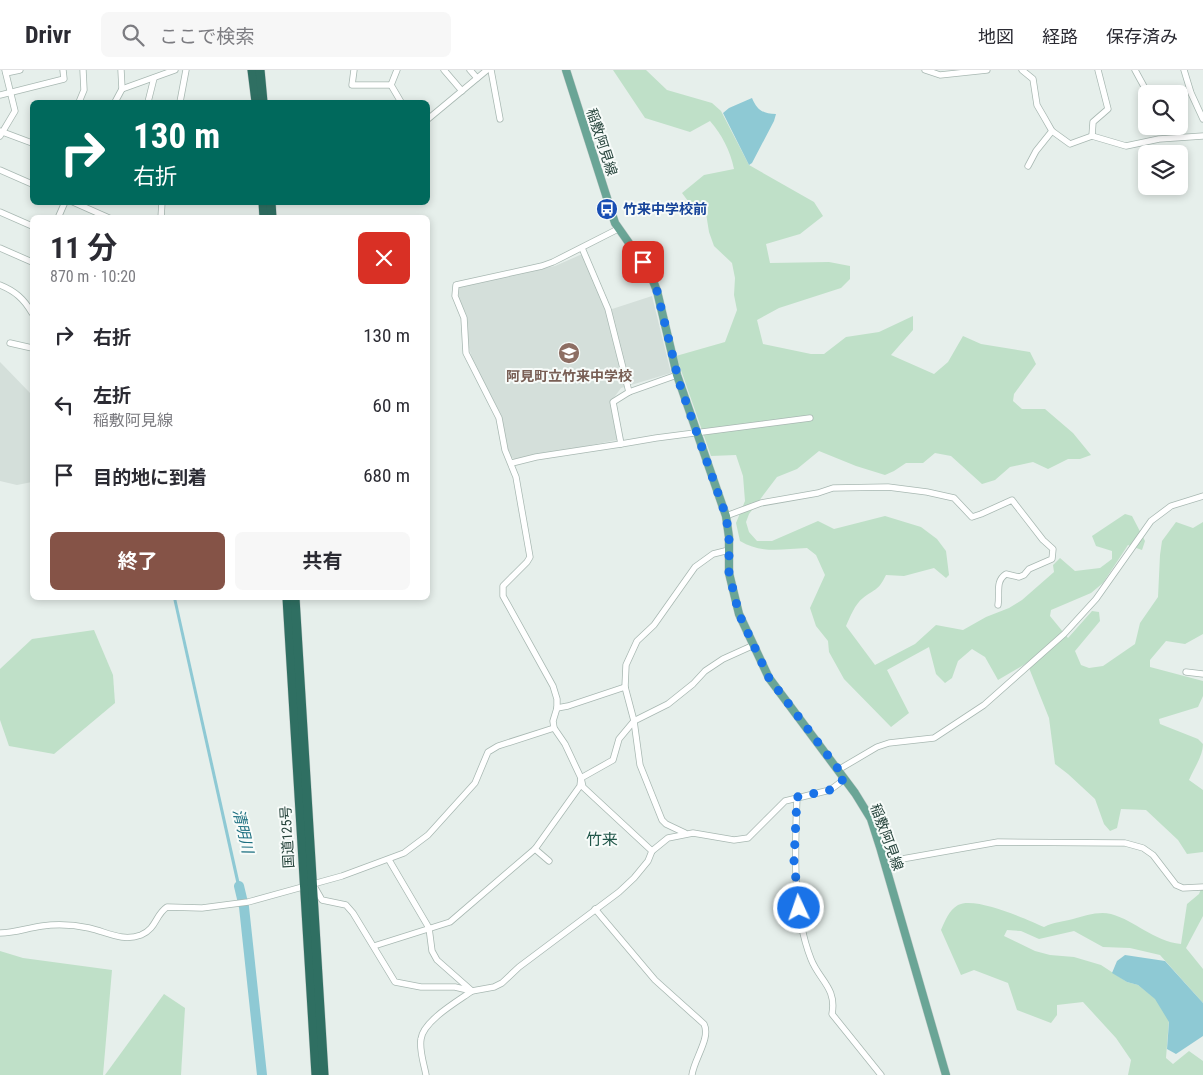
<!DOCTYPE html>
<html lang="ja">
<meta charset="utf-8">
<style>
body{margin:0;font-family:"Roboto Condensed","Noto Sans JP",sans-serif;background:#f7f7f7;color:#2b2b33;height:100vh;display:flex;flex-direction:column;font-size:19px;white-space:nowrap}
*{box-sizing:border-box;margin:0}
p{font-size:16px;color:#7c7c81}
.icon{flex:none;width:28px;height:28px;fill:none;stroke:currentColor;stroke-width:2;stroke-linecap:round;stroke-linejoin:round}
.map{position:relative;flex:1;overflow:hidden}
.side{position:absolute;left:30px;top:145px;width:400px;height:385px;display:flex;flex-direction:column;background:#fff;border-radius:8px;box-shadow:0 2px 8px #0003}
.side>*{flex:none}
.top-card{position:absolute;left:30px;top:30px;width:400px;height:105px;border-radius:8px;box-shadow:0 2px 8px #0003;background:#00695c;color:#fff;overflow:hidden}
.tools{position:absolute;left:1138px;top:15px;display:grid;gap:10px}
.tools a{display:grid;place-items:center;width:50px;height:50px;border-radius:8px;background:#fff;box-shadow:0 2px 8px #0003;font-size:25px}
.pin{position:absolute;display:grid;place-items:center;width:42px;height:42px;color:#fff;margin:-21px;border-radius:10px;box-shadow:0 2px 8px #0006}
.me{position:absolute;width:55px;margin:-28px;rotate:357deg;stroke-linejoin:round;filter:drop-shadow(0 0 4px #0008)}
.turn{display:flex;align-items:center;gap:18px;height:105px;padding:0 20px;font-size:22px}
.turn .icon{width:65px;height:65px;stroke-width:2.5}
.turn b{display:block;font-size:35px;line-height:42px}
.round{display:grid;place-items:center;flex:none;width:52px;height:52px;border-radius:8px;background:#f7f7f7}
.overview{display:flex;align-items:center;justify-content:space-between;height:85px;padding:0 20px}
h1{font-size:30px;font-weight:700;line-height:38px}
.primary-button{display:flex;gap:10px;margin-top:auto;padding:10px 20px}
.primary-button a{flex:1;height:58px;border-radius:8px;background:#855347;color:#fff;font-size:20px;font-weight:700;line-height:58px;text-align:center}
.primary-button a+a{background:#f7f7f7;color:#2b2b33}
ul{padding:0;list-style:none}
li{display:flex;align-items:center;gap:15px;height:70px;padding:0 20px}
li div{flex:1}
li b{display:block;font-size:19px}
li em{font-style:normal}
header{display:flex;align-items:center;gap:30px;box-sizing:border-box;height:70px;padding:0 25px;background:#fff;border-bottom:1px solid #e1e1e2}
header strong{font-size:24px}
nav{display:flex;gap:28px;margin-inline-start:auto;font-size:18px}
.search{width:350px;height:45px;background:#f7f7f7;display:flex;align-items:center;gap:12px;box-sizing:border-box;padding:0 18px;border-radius:8px;color:#7c7c81;font-size:19px}
.map>svg:first-child{display:block}
.built{fill:#d4dfda}
.green{fill:#bfe0c8}
.water{fill:#8ec9d4}
.lines{fill:none;stroke-linecap:round;stroke-linejoin:round}
.river{stroke:#8ec9d4;stroke-width:10}
.minor-casing{stroke:#a8b8b2;stroke-width:7}
.major-casing{stroke:#c2cac8;stroke-width:9}
.highway-casing{stroke:#c2cac8;stroke-width:10}
.minor{stroke:#fff;stroke-width:5.5}
.major{stroke:#6aa596;stroke-width:8}
.highway{stroke:#2f6f62;stroke-width:9}
.route{stroke:#1a73e8;stroke-width:9;stroke-dasharray:0 16.2}
.labels{text-anchor:middle;stroke-width:4;stroke-linejoin:round;paint-order:stroke}
.street-label{font-size:14px;fill:#24423a;stroke:#f7fbf9}
.transit-label{font-size:14px;font-weight:bold;fill:#164399;stroke:#f7fbf9;text-anchor:start}
.education-label{font-size:14px;font-weight:bold;fill:#785e54;stroke:#f7fbf9}
.water-label{font-size:15px;font-style:italic;fill:#1c6f80;stroke:#f7fbf9}
.quarter-label{font-size:16px;fill:#1f5548;stroke:#f7fbf9}
</style>
<header>
<strong>Drivr</strong>
<div class="search"><svg class="icon" aria-label="search" viewBox="0 0 24 24"><circle cx="10" cy="10" r="6"/><path d="M15 15l6 6"/></svg>ここで検索</div>
<nav><a>地図</a><a>経路</a><a>保存済み</a></nav>
</header>
<div class="map">
<svg width="1203" height="1005" viewBox="0 0 1203 1005">
<rect width="100%" height="100%" fill="#e6efeb"/>
<!-- built -->
<g class="built">
<polygon points="580,185 584,185 606,241 652,226 671,303 621,318 610,333 617,370 515,390 509,385 500,343 473,292 468,274 467,246 459,229 458,217 459,216 555,196"/>
<polygon points="0,292 32,325 32,412 17,415 0,411"/>
</g>
<!-- green -->
<g class="green">
<path d="M613 0H646L667 20 712 33 721 41 749 95 814 132 823 146 800 164 766 174 770 193 829 192 850 196V209L841 218 779 238 757 250 763 274 811 284H824L846 267 879 262 913 246V260L891 285 934 304 948 292 963 266 981 274 1030 282 1036 294 1014 324 1013 331 1022 339H1045L1073 363 1091 385 1080 389H1068L1048 399 1033 392 1010 397 995 410 982 414 951 386 935 383 923 393H906L894 401 885 405 856 396 819 381 797 399 777 407 749 444 746 452 749 462 757 471H772L818 451 834 459 885 446 921 457 937 469 946 481 949 505 946 508 934 498 904 506 886 505C878 521 876 518 863 528 855 534 850 547 846 556L875 595 915 574 936 555 963 560 986 547 1009 538 1022 530 1054 502 1053 495 1060 488 1075 501 1100 498 1112 489V481L1096 476 1092 466 1125 444 1132 446 1145 471 1142 480 1128 475 1103 513 1091 523 1051 540 1050 546 1068 568 1092 541 1099 542 1100 551 1075 581 1081 595 1089 598 1103 596 1135 574 1140 553 1158 527 1160 485 1162 471 1176 452 1193 458 1203 452V564L1185 574 1166 571 1150 590V597L1203 611V626L1198 637 1159 649 1160 654 1198 669 1203 674C1203 686 1194 698 1189 710L1203 720V782L1187 784 1178 770 1146 740 1121 739 1117 758 1110 761 1104 754 1095 729 1068 704 1055 694 1049 648 1027 593 998 610 985 587 972 579 958 591 952 608 945 613 936 604 929 577 887 600 909 643 891 657 844 609 829 582 828 571 816 556 810 538 825 505 816 485 807 478C782 479 762 484 740 471L736 453 745 431 743 406 736 385 711 386 676 286 725 272 737 240 734 225 735 208 732 193 714 176 709 162 705 137 691 135 682 123 704 105 734 99C730 80 722 65 710 51L690 62 645 48Z"/>
<polygon points="94,560 113,605 115,633 54,684 9,676 0,650 0,599 32,569"/>
<path d="M1203 814V846L1186 878 1203 899V933L1160 885 1130 878 1103 877 1074 861 1039 869 1021 861 1007 860 1004 866 1035 881 1050 885 1074 887 1101 895 1127 912 1138 915 1157 930 1169 950 1166 988 1173 994 1189 981 1203 991V1005H1128L1131 990 1116 968 1083 932 1057 935V945L1051 953 1017 940 1008 913 974 900 961 905 941 860C945 851 949 840 958 835 975 826 1026 849 1044 857 1054 852 1062 852 1073 849 1085 846 1098 841 1111 844 1136 851 1153 871 1181 874L1187 834 1199 824Z"/>
<polygon points="0,881 23,888 112,900 103,1005 0,1005"/>
<polygon points="164,924 185,938 181,1005 105,1005"/>
</g>
<!-- water -->
<g class="water">
<path d="M752 28C757 40 763 44 776 44L774 51 752 93 749 95 723 43 729 38Z"/>
<polygon points="173,528 176,528 243,828 240,829"/>
<polygon points="1125,885 1165,891 1203,933 1203,966 1176,984 1167,979 1169,952 1155,929 1138,915 1127,912 1112,903 1117,891"/>
</g>
<g class="lines">
<!-- river -->
<polyline class="river" points="239,816 244,837 262,1005"/>
<!-- minor casing -->
<g class="minor-casing">
<g id="minor">
<polyline points="354,0 352,15 391,15"/>
<polyline points="397,0 391,15 401,32"/>
<polyline points="444,0 462,21"/>
<polyline points="470,0 477,8"/>
<polyline points="491,0 500,49"/>
<polyline points="925,0 940,5 987,0"/>
<polyline points="1022,0 1033,9 1037,35 1044,47 1052,61 1070,74 1092,66 1126,76 1159,69 1203,66"/>
<polyline points="1135,0 1147,22"/>
<polyline points="1184,0 1191,23 1203,49"/>
<polyline points="6,3 20,0"/>
<polyline points="122,19 175,0"/>
<polyline points="0,25 64,9 63,0"/>
<polyline points="79,32 84,20 83,0"/>
<polyline points="115,32 122,19 121,0"/>
<polyline points="148,32 154,8"/>
<polyline points="180,32 186,0"/>
<polyline points="428,49 487,0"/>
<polyline points="0,61 32,73"/>
<polyline points="0,66 15,41 5,0"/>
<polyline points="1092,66 1093,52 1108,39 1098,0"/>
<polyline points="1028,96 1036,81 1052,61"/>
<polyline points="0,100 32,114"/>
<polyline points="73,132 109,148"/>
<polyline points="0,142 32,156"/>
<polyline points="58,148 65,132"/>
<polyline points="161,148 162,132"/>
<polyline points="618,159 553,192 542,196 456,215 455,226 464,248 466,283 499,348 505,380 516,407 530,487 527,492 503,516 503,526 553,616 557,629 557,638 553,651 554,658 565,674 581,708 583,717 652,781"/>
<polyline points="0,178 32,192"/>
<polyline points="582,178 608,239 629,322"/>
<path d="M0 215C15 221 24 229 32 243"/>
<polyline points="10,273 32,278"/>
<polyline points="621,374 656,368 810,348"/>
<polyline points="512,393 536,387 621,374 613,332 629,322 677,305"/>
<path d="M726 446 761 433 818 423 833 418 888 417 927 422 954 428 972 447 981 444 1012 430 1043 470 1053 479 1052 489 1029 499 1024 505 1019 507 1006 504C995 511 1000 523 998 535"/>
<polyline points="1186,602 1203,604"/>
<polyline points="557,638 568,636 625,617"/>
<polyline points="838,700 877,677 889,673 934,668 984,635 1064,564 1096,529 1151,451 1171,436 1203,426"/>
<path d="M797 727C795 778 792 841 811 889 819 910 837 918 832 944L881 1005"/>
<polyline points="685,763 666,754 662,750 640,695 634,651 625,617 626,595 637,571 654,555 695,497 713,484 729,480"/>
<polyline points="535,779 549,791"/>
<polyline points="389,790 429,858 432,881 437,890 471,920"/>
<polyline points="885,792 998,772 1125,773 1143,778 1153,785 1176,815 1183,818 1203,817"/>
<polyline points="314,816 322,830 346,835 353,843 395,912 421,917 455,917 472,921 494,917 502,913 519,897 619,822 634,808 648,791 652,781 668,768 693,763 734,770 748,768 785,731 830,720 845,709"/>
<path d="M595 839 655 910 704 954C711 968 694 989 692 1005"/>
<path d="M0 863C15 863 27 858 42 856 56 854 75 855 89 858 107 862 122 872 141 865 157 858 155 845 167 837L202 838 248 832 342 806 404 783 428 765 475 713 488 682 498 676 554 658"/>
<polyline points="374,876 450,852 535,779 580,716 581,708 613,690 619,669 634,651 668,634 693,614 705,601 723,589 754,575"/>
<path d="M426 1005C424 994 419 980 421 969 423 951 458 931 472 921"/>
</g>
</g>
<!-- major casing -->
<g class="major-casing">
<polyline id="major" points="566,0 615,153 650,203 657,221 677,305 726,446 729,467 729,503 739,544 769,608 855,723 871,749 880,777 946,1005"/>
</g>
<!-- highway casing -->
<g class="highway-casing">
<g id="highway">
<polyline points="252,0 256,32"/>
<polyline points="260,0 263,32"/>
<polyline points="263,132 264,148"/>
<polyline points="271,132 272,148"/>
<polyline points="287,528 316,1005"/>
<polyline points="295,528 324,1005"/>
</g>
</g>
<!-- minor -->
<use href="#minor" class="minor"/>
<!-- major -->
<use href="#major" class="major"/>
<!-- highway -->
<use href="#highway" class="highway"/>
</g>
<g class="lines">
<!-- route -->
<polyline class="route" points="643,192 657,221 679,312 726,446 729,467 729,503 739,544 769,608 845,708 830,720 797,727 794,791 799,838"/>
</g>
<!-- icons -->
<defs>
<g id="bus-disc" transform="scale(1.125)"><circle r="9.5" fill="#1a4fb4" stroke="#f7fbf9"/><path d="M-5-6H5V4H4V6H2V4H-2V6H-4V4H-5ZM-3.5-4V0h7V-4ZM-3.5 1.2v1.5H-2V1.2ZM2 1.2v1.5H3.5V1.2Z" fill="#fff"/></g>
<g id="school-disc" transform="scale(1.125)"><circle r="9.5" fill="#8d6e63" stroke="#f7fbf9"/><path d="M0-5L7-2L0 1L-7-2ZM-4 1L0 2.5L4 1V4Q0 6-4 4Z" fill="#fff"/></g>
</defs>
<g fill-rule="evenodd">
<use href="#bus-disc" x="607" y="139"/>
<use href="#school-disc" x="569" y="283"/>
</g>
<g class="labels">
<!-- street labels -->
<g class="street-label">
<text transform="translate(602 72) rotate(72)" y="5">稲敷阿見線</text>
<text transform="translate(287 767) rotate(-93)" y="5">国道125号</text>
<text transform="translate(887 767) rotate(70)" y="5">稲敷阿見線</text>
</g>
<!-- transit labels -->
<g class="transit-label">
<text x="623" y="144">竹来中学校前</text>
</g>
<!-- education labels -->
<g class="education-label">
<text x="569" y="311">阿見町立竹来中学校</text>
</g>
<!-- water labels -->
<g class="water-label">
<text transform="translate(243 761) rotate(77)" y="5">清明川</text>
</g>
<!-- quarter labels -->
<g class="quarter-label">
<text x="602" y="775">竹来</text>
</g>
</g>
</svg>
<div class="tools">
<a><svg class="icon" aria-label="search" viewBox="0 0 24 24"><circle cx="10" cy="10" r="6"/><path d="M15 15l6 6"/></svg></a>
<a><svg class="icon" aria-label="layers" viewBox="0 0 24 24"><path d="M12 4l9 5-9 5-9-5zM3 14l9 5 9-5"/></svg></a>
</div>
<div class="pin" style="left:643px;top:192px;background:#d93025"><svg class="icon" aria-label="arrive" viewBox="0 0 24 24"><path d="M6 21V4h12l-3 4 3 4H6"/></svg></div>
<svg class="me" style="left:799px;top:838px" viewBox="-20 -20 40 40"><circle r="17" fill="#1a73e8" stroke="#fff" stroke-width="3"/><path d="M0-11L8 9 0 5-8 9z" fill="#fff"/></svg>
<div class="top-card">
<div class="turn"><svg class="icon" aria-label="right" viewBox="0 0 24 24"><path d="M7 20v-9h11M14 6l5 5-5 5"/></svg><div><b>130 m</b>右折</div></div>
</div>
<section class="side">
<div class="overview"><div><h1>11 分</h1><p>870 m · 10:20</p></div><a class="round" style="background:#d93025;color:#fff"><svg class="icon" aria-label="close" viewBox="0 0 24 24"><path d="M6 6l12 12M18 6L6 18"/></svg></a></div>
<ul>
<li><svg class="icon" aria-label="right" viewBox="0 0 24 24"><path d="M7 20v-9h11M14 6l5 5-5 5"/></svg><div><b>右折</b></div><em>130 m</em></li>
<li><svg class="icon" aria-label="left" viewBox="0 0 24 24"><path d="M17 20v-9H6M10 6l-5 5 5 5"/></svg><div><b>左折</b><p>稲敷阿見線</p></div><em>60 m</em></li>
<li><svg class="icon" aria-label="arrive" viewBox="0 0 24 24"><path d="M6 21V4h12l-3 4 3 4H6"/></svg><div><b>目的地に到着</b></div><em>680 m</em></li>
</ul>
<div class="primary-button"><a>終了</a><a>共有</a></div>
</section>
</div>
